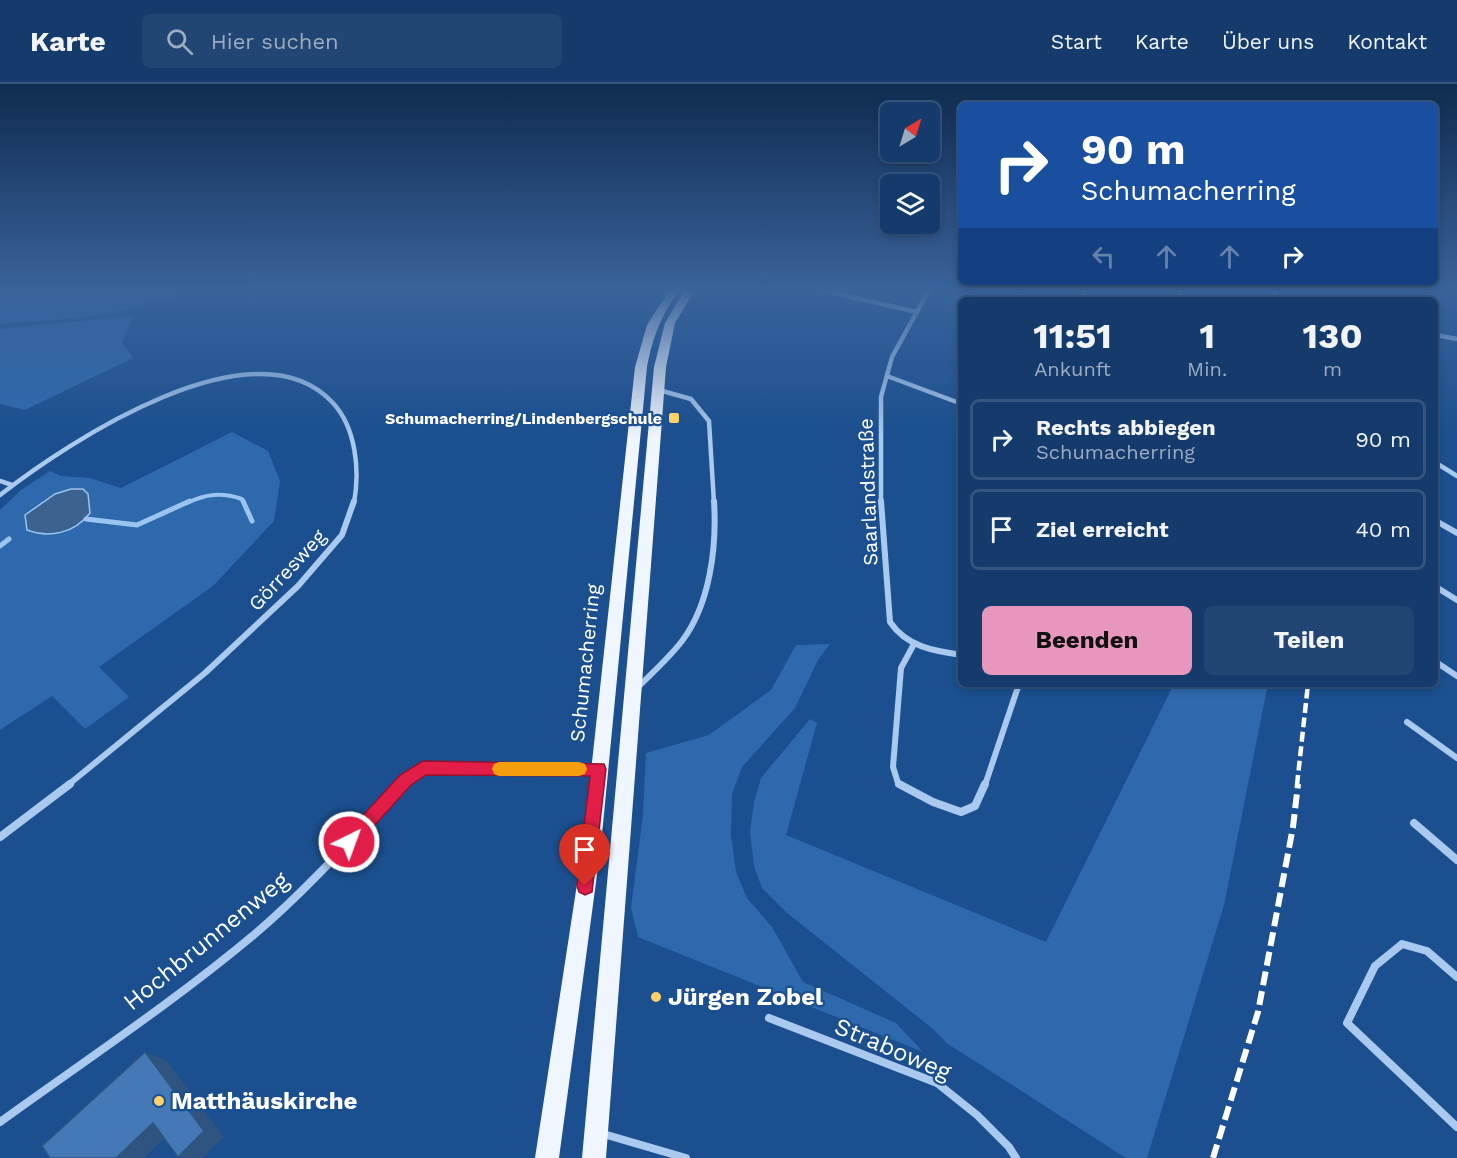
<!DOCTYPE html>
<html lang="de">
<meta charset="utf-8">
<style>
body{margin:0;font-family:"Work Sans",sans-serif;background:#214673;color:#f1f3f6;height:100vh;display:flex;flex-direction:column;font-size:22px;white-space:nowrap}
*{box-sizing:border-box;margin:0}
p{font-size:20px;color:#9dadc1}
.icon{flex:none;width:33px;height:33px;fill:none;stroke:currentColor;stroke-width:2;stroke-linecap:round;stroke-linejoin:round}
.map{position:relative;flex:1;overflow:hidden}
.drawer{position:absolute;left:958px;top:213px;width:480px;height:390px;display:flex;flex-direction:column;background:#143b6b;border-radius:9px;box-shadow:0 3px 9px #0003,0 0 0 2px #33557e}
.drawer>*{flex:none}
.banner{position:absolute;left:958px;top:18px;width:480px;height:183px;border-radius:9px;box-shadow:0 3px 9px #0003,0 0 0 2px #33557e;background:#1a4fa0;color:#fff;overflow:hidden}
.needle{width:39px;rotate:38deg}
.buttons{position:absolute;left:880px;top:18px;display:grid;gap:12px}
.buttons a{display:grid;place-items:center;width:60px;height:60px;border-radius:9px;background:#143b6b;box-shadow:0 3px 9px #0003,0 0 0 2px #33557e;font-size:30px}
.pin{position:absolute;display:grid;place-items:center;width:51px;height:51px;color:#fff;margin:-62px -26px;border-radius:50% 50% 50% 0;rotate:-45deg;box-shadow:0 0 6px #0007}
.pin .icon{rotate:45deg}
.me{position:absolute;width:66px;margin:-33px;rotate:42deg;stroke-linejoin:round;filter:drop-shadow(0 0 4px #0008)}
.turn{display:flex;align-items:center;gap:21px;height:126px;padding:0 24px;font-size:27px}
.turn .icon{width:78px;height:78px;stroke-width:2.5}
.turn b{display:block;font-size:42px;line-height:51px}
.lanes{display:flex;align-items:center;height:57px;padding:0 24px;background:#0003;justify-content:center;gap:30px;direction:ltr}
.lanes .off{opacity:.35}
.eta{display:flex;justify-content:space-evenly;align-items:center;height:102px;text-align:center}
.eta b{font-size:36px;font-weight:700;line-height:42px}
.primary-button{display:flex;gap:12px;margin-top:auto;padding:12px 24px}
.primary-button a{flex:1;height:69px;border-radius:9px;background:#e797bd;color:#111;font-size:24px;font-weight:700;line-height:69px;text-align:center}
.primary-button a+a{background:#214673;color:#f1f3f6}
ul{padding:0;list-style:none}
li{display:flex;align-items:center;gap:18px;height:81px;margin:0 12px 9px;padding:0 12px;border:3px solid #33557e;border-radius:9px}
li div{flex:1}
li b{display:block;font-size:22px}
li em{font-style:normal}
header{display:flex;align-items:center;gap:36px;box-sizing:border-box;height:84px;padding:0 30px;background:#143b6b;border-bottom:2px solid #33557e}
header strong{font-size:28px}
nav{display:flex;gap:33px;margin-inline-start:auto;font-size:21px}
.search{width:420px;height:54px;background:#214673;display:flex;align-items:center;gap:15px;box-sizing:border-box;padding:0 21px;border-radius:9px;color:#9dadc1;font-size:22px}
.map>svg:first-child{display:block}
.green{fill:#2e69ad}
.water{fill:#3c6290;stroke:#9cc4f0;stroke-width:1.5}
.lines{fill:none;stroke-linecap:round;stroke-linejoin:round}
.stream-far1{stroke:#9cc4f0;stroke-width:4}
.stream{stroke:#9cc4f0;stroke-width:5}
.minor-far2{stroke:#a9c9ee;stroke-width:4.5}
.minor-far1{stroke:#a9c9ee;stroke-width:6}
.minor{stroke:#a9c9ee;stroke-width:8}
.primary{fill:#f0f6ff;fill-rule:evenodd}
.rail-far2{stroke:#fff;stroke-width:4;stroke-dasharray:8 4;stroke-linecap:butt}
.rail-far1{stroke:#fff;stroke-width:4.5;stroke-dasharray:10 4.5;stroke-linecap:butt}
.rail{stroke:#fff;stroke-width:6;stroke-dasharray:14 6;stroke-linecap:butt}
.shaded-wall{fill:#305480}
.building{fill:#4478b7;stroke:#305480;stroke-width:1.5}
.route{fill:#e11d48;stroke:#92132f;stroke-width:1.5}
.slow{fill:#f59e0b}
.poi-dot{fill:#ffd166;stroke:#1b4f8f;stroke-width:2}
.labels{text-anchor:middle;stroke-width:4.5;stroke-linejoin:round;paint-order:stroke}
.far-poi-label{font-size:16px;font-weight:bold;fill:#fff;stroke:#1b4f8f;text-anchor:end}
.street-label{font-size:20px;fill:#fff;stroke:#1b4f8f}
.near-street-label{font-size:24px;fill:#fff;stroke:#1b4f8f}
.near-poi-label{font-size:24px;font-weight:bold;fill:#fff;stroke:#1b4f8f;text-anchor:start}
</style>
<header>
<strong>Karte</strong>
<div class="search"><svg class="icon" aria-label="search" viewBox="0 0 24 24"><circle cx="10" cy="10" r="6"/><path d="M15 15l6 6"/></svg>Hier suchen</div>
<nav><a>Start</a><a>Karte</a><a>Über uns</a><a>Kontakt</a></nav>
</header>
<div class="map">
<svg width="1457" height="1074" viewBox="0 0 1457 1074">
<rect width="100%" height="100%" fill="#1b4f8f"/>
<!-- green -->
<g class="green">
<polygon points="0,204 204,204 112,229 69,235 0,240"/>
<polygon points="133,232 122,258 133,274 25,326 0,320 0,245"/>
<polygon points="232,348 268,367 280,397 274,437 213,502 99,583 129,613 85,645 52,612 0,646 0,426 21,406 50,387 61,392 90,394 121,404"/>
<polygon points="830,560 818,576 795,624 742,683 732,710 731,751 736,788 747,814 772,843 803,898 896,939 923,968 638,853 631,824 643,731 646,669 709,651 771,606 796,561"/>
<polygon points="1174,600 1268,600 1224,821 1147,1074 1126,1074 948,960 933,945 787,829 762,804 754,782 750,748 754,718 761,694 810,635 817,639 786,751 1046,858"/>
</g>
<!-- water -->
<path class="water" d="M71 405H83L88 410 90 429C74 450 49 454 27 446L25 431 55 410Z"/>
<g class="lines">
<!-- stream-far1 -->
<path class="stream-far1" d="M187 419C206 410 221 408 242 415L244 419"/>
<!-- stream -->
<g class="stream">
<polyline points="243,417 252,437"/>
<polyline points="86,435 137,441 190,417"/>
<polyline points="0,462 9,455"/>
</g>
<!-- minor-far2 -->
<g class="minor-far2">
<polyline points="813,204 917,228"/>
<polyline points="1082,216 1086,204"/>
<polyline points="1178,216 1181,204"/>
<polyline points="1436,251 1457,255"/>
<polyline points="887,292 962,320"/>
<polyline points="659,306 691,315 709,337 714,419"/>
<polyline points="1436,379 1457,392"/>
<polyline points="0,397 12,401"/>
<path d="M0 411C68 358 255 234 333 319 356 344 360 386 354 419"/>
<polyline points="881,419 881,313 892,273 930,204"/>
</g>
<!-- minor-far1 -->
<g class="minor-far1">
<path d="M881 417 890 538C907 563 934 567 962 571"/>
<polyline points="1436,437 1457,449"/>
<polyline points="1436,503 1457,516"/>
<polyline points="1436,578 1457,592"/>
<path d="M637 604C652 589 669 574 682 557 710 520 717 463 714 417"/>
<polyline points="1407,638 1457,674"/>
<polyline points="68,701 205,589 298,502 342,451 354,417"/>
<polyline points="402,701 414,688 423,684 598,685"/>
<polyline points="902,701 898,699 893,683 901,584 914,560"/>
<polyline points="985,701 1019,600"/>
</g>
<!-- minor -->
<g class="minor">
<polyline points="899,700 933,718 961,728 975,722 985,700"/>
<polyline points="1414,739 1457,776"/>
<polyline points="0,753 70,700"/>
<polyline points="1457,893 1427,867 1402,860 1375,882 1347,939 1457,1043"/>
<polyline points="769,934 937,999 977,1031 1009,1063 1016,1074"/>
<path d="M0 1038C86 976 175 917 256 849 309 804 356 750 403 700"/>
<polyline points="600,1049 686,1074"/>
</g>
<!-- primary -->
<g class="primary">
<path d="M671 204H681C662 229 653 252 647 283L601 761 559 1074H535L583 761 635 283 647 241Z"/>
<polygon points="686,204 696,204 675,239 666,283 606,1074 582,1074 654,283 665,239"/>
</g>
<!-- rail-far2 -->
<polyline class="rail-far2" points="1274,204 1276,216"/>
<!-- rail-far1 -->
<polyline class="rail-far1" points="1297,701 1308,600"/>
<!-- rail -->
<polyline class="rail" points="1213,1074 1258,928 1293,743 1298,700"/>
</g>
<!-- shaded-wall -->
<g class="shaded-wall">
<polygon points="145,968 166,976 224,1053 202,1074 178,1073"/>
<polygon points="153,1039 174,1044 144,1074 116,1074"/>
</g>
<!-- building -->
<polygon class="building" points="145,968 204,1047 178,1073 153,1039 116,1074 50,1074 42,1062"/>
<!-- sky -->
<linearGradient id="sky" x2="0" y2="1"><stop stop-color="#0f2b4f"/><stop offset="0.58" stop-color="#39639b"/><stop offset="1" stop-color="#39639b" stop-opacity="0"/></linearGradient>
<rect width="1457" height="354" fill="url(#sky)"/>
<!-- route -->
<polygon class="route" points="423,677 604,680 606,685 592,808 585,811 579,808 577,802 590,692 426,691 411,701 354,764 349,766 343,764 340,758 343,753 400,691"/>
<!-- slow -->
<polygon class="slow" points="499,678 579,678 585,680 587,685 585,690 579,692 499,692 494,690 492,685 494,680"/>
<!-- markers -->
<g class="poi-dot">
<rect x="668" y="328" width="12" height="12" rx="3"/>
<circle cx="656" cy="913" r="6"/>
<circle cx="159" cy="1017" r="6"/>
</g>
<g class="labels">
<!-- far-poi labels -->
<g class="far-poi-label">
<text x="662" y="340">Schumacherring/Lindenbergschule</text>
</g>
<!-- street labels -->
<g class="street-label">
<text transform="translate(868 408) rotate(-92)" y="7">Saarlandstraße</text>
<text transform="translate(287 486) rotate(-47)" y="7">Görresweg</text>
<text transform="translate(585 579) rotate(-84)" y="7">Schumacherring</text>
</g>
<!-- near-street labels -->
<g class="near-street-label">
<text transform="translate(206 857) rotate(-39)" y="8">Hochbrunnenweg</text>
<text transform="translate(893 965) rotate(23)" y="8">Straboweg</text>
</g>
<!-- near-poi labels -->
<g class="near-poi-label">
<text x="668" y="921">Jürgen Zobel</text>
<text x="171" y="1025">Matthäuskirche</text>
</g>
</g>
</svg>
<div class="buttons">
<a><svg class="needle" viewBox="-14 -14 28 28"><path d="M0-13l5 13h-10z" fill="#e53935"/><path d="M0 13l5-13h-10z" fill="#9dadc1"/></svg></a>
<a><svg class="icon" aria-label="layers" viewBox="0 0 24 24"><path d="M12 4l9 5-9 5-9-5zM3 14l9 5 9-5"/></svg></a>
</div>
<div class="pin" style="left:585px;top:802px;background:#d93025"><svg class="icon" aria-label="arrive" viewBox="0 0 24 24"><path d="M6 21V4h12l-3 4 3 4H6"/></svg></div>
<svg class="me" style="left:349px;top:758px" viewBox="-20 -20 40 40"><circle r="17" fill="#e11d48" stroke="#fff" stroke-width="3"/><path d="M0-11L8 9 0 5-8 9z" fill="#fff"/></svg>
<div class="banner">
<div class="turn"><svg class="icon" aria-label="right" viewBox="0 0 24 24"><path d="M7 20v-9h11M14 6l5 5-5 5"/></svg><div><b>90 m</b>Schumacherring</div></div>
<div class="lanes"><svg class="icon off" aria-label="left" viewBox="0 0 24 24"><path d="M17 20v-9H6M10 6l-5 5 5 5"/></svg><svg class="icon off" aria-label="ahead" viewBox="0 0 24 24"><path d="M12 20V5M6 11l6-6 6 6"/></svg><svg class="icon off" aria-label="ahead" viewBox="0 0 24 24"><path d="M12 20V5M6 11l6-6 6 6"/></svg><svg class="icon" aria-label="right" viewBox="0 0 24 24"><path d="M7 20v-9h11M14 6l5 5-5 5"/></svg></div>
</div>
<section class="drawer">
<div class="eta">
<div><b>11:51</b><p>Ankunft</p></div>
<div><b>1</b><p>Min.</p></div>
<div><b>130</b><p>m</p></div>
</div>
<ul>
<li><svg class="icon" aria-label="right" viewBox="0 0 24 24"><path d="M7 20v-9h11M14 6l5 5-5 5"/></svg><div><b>Rechts abbiegen</b><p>Schumacherring</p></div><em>90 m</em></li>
<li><svg class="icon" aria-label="arrive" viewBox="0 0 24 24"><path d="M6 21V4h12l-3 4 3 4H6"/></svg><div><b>Ziel erreicht</b></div><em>40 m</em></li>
</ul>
<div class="primary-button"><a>Beenden</a><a>Teilen</a></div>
</section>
</div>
